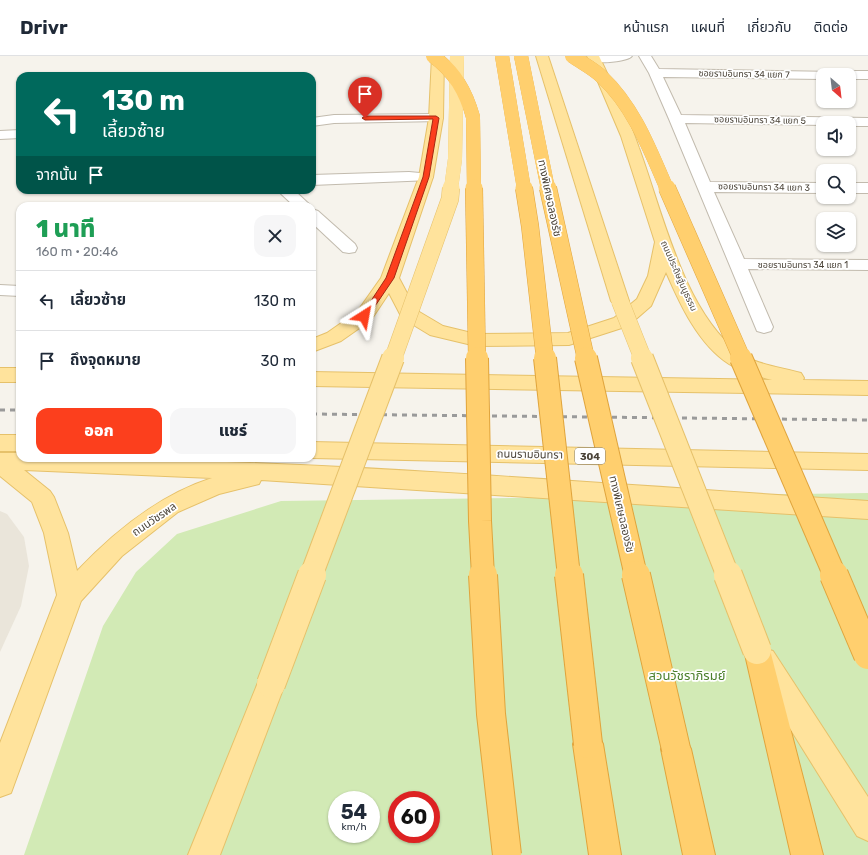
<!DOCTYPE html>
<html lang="th">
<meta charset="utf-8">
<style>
body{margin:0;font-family:Rubik,"Noto Sans Thai",sans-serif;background:#f6f6f7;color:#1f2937;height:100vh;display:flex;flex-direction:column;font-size:15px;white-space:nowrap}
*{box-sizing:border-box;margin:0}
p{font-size:13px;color:#747a83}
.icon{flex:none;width:22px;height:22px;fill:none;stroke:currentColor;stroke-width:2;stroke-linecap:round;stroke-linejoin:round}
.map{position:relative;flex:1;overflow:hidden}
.details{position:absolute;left:16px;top:146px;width:300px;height:260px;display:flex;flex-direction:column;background:#fff;border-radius:12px;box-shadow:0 1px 3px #0004}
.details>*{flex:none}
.hud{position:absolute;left:16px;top:16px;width:300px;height:122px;border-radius:12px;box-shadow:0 1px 3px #0004;background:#00695c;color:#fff;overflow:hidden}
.needle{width:26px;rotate:152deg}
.tools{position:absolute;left:816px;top:12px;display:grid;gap:8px}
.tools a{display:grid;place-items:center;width:40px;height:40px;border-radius:8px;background:#fff;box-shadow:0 1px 3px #0004;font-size:20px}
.speed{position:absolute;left:328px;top:735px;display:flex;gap:8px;font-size:20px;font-weight:700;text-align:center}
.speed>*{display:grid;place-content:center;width:52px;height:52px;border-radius:50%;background:#fff;box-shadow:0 1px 3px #0004;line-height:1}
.speed small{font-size:10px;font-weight:400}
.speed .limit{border:6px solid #d22;background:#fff;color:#111}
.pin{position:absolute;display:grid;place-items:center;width:34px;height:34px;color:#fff;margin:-41px -17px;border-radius:50% 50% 50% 0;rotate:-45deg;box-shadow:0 0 4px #0007}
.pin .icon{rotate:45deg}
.me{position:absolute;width:44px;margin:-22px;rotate:34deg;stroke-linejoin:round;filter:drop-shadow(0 0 3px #0008)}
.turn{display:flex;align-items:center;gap:14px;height:84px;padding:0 20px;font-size:18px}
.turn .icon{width:52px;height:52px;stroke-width:2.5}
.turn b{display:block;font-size:28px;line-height:34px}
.then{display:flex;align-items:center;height:38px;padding:0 20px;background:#0003;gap:8px;font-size:15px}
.round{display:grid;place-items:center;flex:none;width:42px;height:42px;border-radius:12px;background:#f6f6f7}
.summary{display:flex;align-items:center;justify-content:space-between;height:68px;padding:0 20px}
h1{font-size:24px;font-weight:800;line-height:30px;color:#1e9e55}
.primary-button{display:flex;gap:8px;margin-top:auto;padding:8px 20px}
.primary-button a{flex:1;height:46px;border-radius:12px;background:#fc3f1d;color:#fff;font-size:16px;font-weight:800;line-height:46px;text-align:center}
.primary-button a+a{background:#f6f6f7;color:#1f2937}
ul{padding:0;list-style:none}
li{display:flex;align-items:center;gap:12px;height:60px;padding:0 20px;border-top:1px solid #e0e1e3}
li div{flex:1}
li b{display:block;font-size:15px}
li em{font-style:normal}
header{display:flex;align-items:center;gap:24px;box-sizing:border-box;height:56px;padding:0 20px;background:#fff;border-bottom:1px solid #e0e1e3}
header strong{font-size:19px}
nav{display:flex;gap:22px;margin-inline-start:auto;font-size:14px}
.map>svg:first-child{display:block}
.residential{fill:#eae5da}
.green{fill:#d2eab5;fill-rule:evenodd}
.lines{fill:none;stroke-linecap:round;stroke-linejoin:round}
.minor-casing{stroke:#c2bbae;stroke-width:2}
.major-casing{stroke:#e6c16a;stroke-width:2}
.highway-casing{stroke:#e0a43c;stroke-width:2}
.minor{fill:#fff;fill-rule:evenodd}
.major{fill:#ffe39c;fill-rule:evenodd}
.highway{fill:#ffcf6e;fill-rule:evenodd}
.rail{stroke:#9a9a9a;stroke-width:3;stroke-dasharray:5 5;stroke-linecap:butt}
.major-bridge-far3-casing{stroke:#e6c16a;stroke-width:14;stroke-linecap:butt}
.major-bridge-far2-casing{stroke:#e6c16a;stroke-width:18;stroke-linecap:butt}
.major-bridge-far1-casing{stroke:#e6c16a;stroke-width:24;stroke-linecap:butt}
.major-bridge-casing{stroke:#e6c16a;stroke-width:30;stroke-linecap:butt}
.highway-bridge-far3-casing{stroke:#e0a43c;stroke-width:14;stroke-linecap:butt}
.highway-bridge-far2-casing{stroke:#e0a43c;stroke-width:18;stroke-linecap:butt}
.highway-bridge-far1-casing{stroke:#e0a43c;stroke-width:24;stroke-linecap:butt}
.highway-bridge-casing{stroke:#e0a43c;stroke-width:30;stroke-linecap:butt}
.major-bridge-far3{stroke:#ffe39c;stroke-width:14}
.major-bridge-far2{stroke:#ffe39c;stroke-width:17}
.major-bridge-far1{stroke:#ffe39c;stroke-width:22}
.major-bridge{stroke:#ffe39c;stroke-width:28}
.highway-bridge-far3{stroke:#ffcf6e;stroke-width:14}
.highway-bridge-far2{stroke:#ffcf6e;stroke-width:17}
.highway-bridge-far1{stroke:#ffcf6e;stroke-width:22}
.highway-bridge{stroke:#ffcf6e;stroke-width:28}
.route{fill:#fc3f1d;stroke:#a42913}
.labels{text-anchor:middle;stroke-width:3.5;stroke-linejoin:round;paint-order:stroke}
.far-street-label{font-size:9px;fill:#4b4439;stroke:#fff}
.shield{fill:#fff;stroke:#817c74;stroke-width:1}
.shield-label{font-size:10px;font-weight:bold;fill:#4b4439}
.street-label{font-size:11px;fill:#4b4439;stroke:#fff}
.near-park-label{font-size:13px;fill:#4a7f2a;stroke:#fff}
</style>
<header>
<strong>Drivr</strong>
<nav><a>หน้าแรก</a><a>แผนที่</a><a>เกี่ยวกับ</a><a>ติดต่อ</a></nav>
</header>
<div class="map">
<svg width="868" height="799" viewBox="0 0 868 799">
<rect width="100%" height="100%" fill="#f6f3ec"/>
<!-- residential -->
<polygon class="residential" points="0,455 7,458 24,481 29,510 21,550 0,596"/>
<!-- green -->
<path class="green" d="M868 437V799H24L103 570 136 516 177 478 281 445ZM337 744H371V778H337ZM397 744H431V778H397Z"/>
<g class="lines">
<!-- minor casing -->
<g class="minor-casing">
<g id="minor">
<path d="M590 0H632C628 6 592 9 588 3Z"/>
<polygon points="639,0 651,0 659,13 837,16 839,19 823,19 823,23 663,21 681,59 868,62 868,70 849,70 849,67 823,67 823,69 685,67 710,126 823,127 823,137 714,136 744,203 868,204 868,214 748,213 773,271 771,275 764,277 757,275 669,63 649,17"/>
<polygon points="849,15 868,15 868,23 849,23 849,19 843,19"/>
<polygon points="436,58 441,59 443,62 441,65 334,67 312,70 312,62 334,59"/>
<polygon points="20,74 20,82 0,83 0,75"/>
<polygon points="409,116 431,118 433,121 431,124 312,129 312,119"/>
<rect x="849" y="127" width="19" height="10"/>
<polygon points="277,134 294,134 311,150 294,150"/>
<polygon points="312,153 318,155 355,188 357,192 355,196 349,197 343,196 312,167"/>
<polygon points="0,229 20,230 20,240 0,239"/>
</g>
</g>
<!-- major casing -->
<g class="major-casing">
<g id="major">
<path d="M432 0H444L443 62 433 121 399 222 416 254 443 270 476 278 568 277 614 262 637 243 648 220 655 186 621 80 587 0H599C613 30 628 60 639 92 662 154 683 254 738 296 756 309 780 311 801 317L804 322 803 324 868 325V339L312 330V316L772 324C758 320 742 316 729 308 698 288 680 248 666 216L651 250 628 270 569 289 476 290 430 279 402 262 389 237 371 264 341 285 312 296V283L327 277 357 256 381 222 419 121 429 62Z"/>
<polygon points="536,0 548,0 629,245 626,249 620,251 614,249 611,245"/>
<rect x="0" y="312" width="20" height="14"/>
<rect x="0" y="379" width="20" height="16"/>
<polygon points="312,386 868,398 868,414 312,402"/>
<path d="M0 397H20V402C303 402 586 427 868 445V463L261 424 259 428 219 438 178 456 122 500 81 545 15 726 11 737 0 741V687L57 539 44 477 32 446 0 420ZM24 414 212 422C159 439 115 475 77 515L68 477 54 441 50 435Z"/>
<polygon points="763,592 773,595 868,741 868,785 857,780 753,613 749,604 753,595"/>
<polygon points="271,615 281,619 285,628 220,799 188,799 261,619"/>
</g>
</g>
<!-- highway casing -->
<g class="highway-casing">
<g id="highway">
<polygon points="757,582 767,585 770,594 823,799 791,799 744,594 747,585"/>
<polygon points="588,673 598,678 603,688 621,799 589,799 573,688 578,678"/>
<polygon points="676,678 686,683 691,693 715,799 683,799 661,693 666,683"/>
</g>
</g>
<!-- minor -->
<use href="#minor" class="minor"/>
<!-- major -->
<use href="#major" class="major"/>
<!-- highway -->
<use href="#highway" class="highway"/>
<!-- rail -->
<g class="rail">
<polyline points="0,354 20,354"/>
<polyline points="312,358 868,364"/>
</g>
<!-- major-bridge-far3 casing -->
<g class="major-bridge-far3-casing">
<polyline id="major-bridge-far3" points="451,133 455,103 457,0"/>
</g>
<!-- major-bridge-far2 casing -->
<g class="major-bridge-far2-casing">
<g id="major-bridge-far2">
<polyline points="620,245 643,303"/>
<polyline points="393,303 450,143 451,132"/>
</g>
</g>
<!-- major-bridge-far1 casing -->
<g class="major-bridge-far1-casing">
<g id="major-bridge-far1">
<polyline points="642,302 728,520"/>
<polyline points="311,520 393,302"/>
</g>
</g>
<!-- major-bridge casing -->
<g class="major-bridge-casing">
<g id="major-bridge">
<polyline points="728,519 757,594"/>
<polyline points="271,628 312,519"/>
</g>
</g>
<!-- highway-bridge-far3 casing -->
<g class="highway-bridge-far3-casing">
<g id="highway-bridge-far3">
<path d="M433 0C455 16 466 36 473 61L474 133"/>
<polyline points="502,0 524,133"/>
<polyline points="521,0 548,133"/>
<path d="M572 0C582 7 594 13 602 21 634 51 650 94 667 133"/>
</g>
</g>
<!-- highway-bridge-far2 casing -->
<g class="highway-bridge-far2-casing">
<g id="highway-bridge-far2">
<polyline points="474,132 477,303"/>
<polyline points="524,132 530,170 545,303"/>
<polyline points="548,132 586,303"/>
<polyline points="667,132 742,303"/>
</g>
</g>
<!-- highway-bridge-far1 casing -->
<g class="highway-bridge-far1-casing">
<g id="highway-bridge-far1">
<polyline points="477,302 480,465 483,520"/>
<polyline points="545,302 569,520"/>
<polyline points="586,302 636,520"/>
<polyline points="741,302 835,520"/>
</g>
</g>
<!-- highway-bridge casing -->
<g class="highway-bridge-casing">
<g id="highway-bridge">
<polyline points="483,519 491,658 507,799"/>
<polyline points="569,519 588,688"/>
<polyline points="636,519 676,693"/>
<polyline points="834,519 868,599"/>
</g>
</g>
<!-- major-bridge-far3 -->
<use href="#major-bridge-far3" class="major-bridge-far3"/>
<!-- major-bridge-far2 -->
<use href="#major-bridge-far2" class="major-bridge-far2"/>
<!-- major-bridge-far1 -->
<use href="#major-bridge-far1" class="major-bridge-far1"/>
<!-- major-bridge -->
<use href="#major-bridge" class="major-bridge"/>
<!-- highway-bridge-far3 -->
<use href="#highway-bridge-far3" class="highway-bridge-far3"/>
<!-- highway-bridge-far2 -->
<use href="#highway-bridge-far2" class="highway-bridge-far2"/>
<!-- highway-bridge-far1 -->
<use href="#highway-bridge-far1" class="highway-bridge-far1"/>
<!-- highway-bridge -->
<use href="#highway-bridge" class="highway-bridge"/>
</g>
<!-- route -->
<polygon class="route" points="436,60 439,62 429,121 394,222 367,262 362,262 361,260 386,222 423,121 433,63 365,64 362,62 365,60"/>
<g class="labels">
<!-- far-street labels -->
<g class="far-street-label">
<text transform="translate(744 18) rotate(1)" y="3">ซอยรามอินทรา 34 แยก 7</text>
<text transform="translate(760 64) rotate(1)" y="3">ซอยรามอินทรา 34 แยก 5</text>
<text transform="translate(764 131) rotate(1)" y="3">ซอยรามอินทรา 34 แยก 3</text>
<text x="803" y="212">ซอยรามอินทรา 34 แยก 1</text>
<text transform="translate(679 220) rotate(66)" y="3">ถนนประดิษฐ์มนูธรรม</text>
</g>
<!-- shield labels -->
<rect class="shield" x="575" y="392" width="30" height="16" rx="3"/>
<g class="shield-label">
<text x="590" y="404">304</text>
</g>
<!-- street labels -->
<g class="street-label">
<text transform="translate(550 142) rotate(78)" y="4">ทางพิเศษฉลองรัช</text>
<text transform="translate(530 398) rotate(1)" y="4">ถนนรามอินทรา</text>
<text transform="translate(622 458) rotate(77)" y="4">ทางพิเศษฉลองรัช</text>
<text transform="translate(154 463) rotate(-34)" y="4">ถนนวัชรพล</text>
</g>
<!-- near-park labels -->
<g class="near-park-label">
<text x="687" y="624">สวนวัชราภิรมย์</text>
</g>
</g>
</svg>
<div class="tools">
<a><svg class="needle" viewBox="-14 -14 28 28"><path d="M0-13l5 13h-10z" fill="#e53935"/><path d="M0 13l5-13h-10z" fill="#747a83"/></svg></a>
<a><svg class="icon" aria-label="sound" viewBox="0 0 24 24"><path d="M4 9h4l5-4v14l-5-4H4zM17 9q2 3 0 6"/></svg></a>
<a><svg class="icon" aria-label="search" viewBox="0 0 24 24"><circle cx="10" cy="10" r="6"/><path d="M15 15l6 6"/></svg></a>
<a><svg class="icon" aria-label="layers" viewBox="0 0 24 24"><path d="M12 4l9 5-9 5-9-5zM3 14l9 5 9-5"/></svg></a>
</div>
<div class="speed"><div>54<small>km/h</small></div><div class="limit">60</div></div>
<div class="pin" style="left:365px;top:62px;background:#d93025"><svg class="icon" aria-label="arrive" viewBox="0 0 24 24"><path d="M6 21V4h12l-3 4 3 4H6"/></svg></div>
<svg class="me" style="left:364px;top:260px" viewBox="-20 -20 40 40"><path d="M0-17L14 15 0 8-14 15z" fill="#fc3f1d" stroke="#fff" stroke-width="4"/></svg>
<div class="hud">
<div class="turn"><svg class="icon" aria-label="left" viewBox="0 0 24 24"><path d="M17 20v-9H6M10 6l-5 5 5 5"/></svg><div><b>130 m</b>เลี้ยวซ้าย</div></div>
<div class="then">จากนั้น<svg class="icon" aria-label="arrive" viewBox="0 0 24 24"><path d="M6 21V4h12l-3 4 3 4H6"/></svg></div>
</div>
<section class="details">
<div class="summary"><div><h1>1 นาที</h1><p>160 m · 20:46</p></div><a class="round"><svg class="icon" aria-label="close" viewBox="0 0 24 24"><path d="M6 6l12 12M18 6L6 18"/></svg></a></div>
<ul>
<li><svg class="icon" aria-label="left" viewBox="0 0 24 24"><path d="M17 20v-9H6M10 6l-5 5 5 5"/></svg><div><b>เลี้ยวซ้าย</b></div><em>130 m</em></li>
<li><svg class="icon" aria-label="arrive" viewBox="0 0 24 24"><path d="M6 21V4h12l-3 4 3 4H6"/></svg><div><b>ถึงจุดหมาย</b></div><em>30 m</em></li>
</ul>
<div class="primary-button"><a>ออก</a><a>แชร์</a></div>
</section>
</div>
